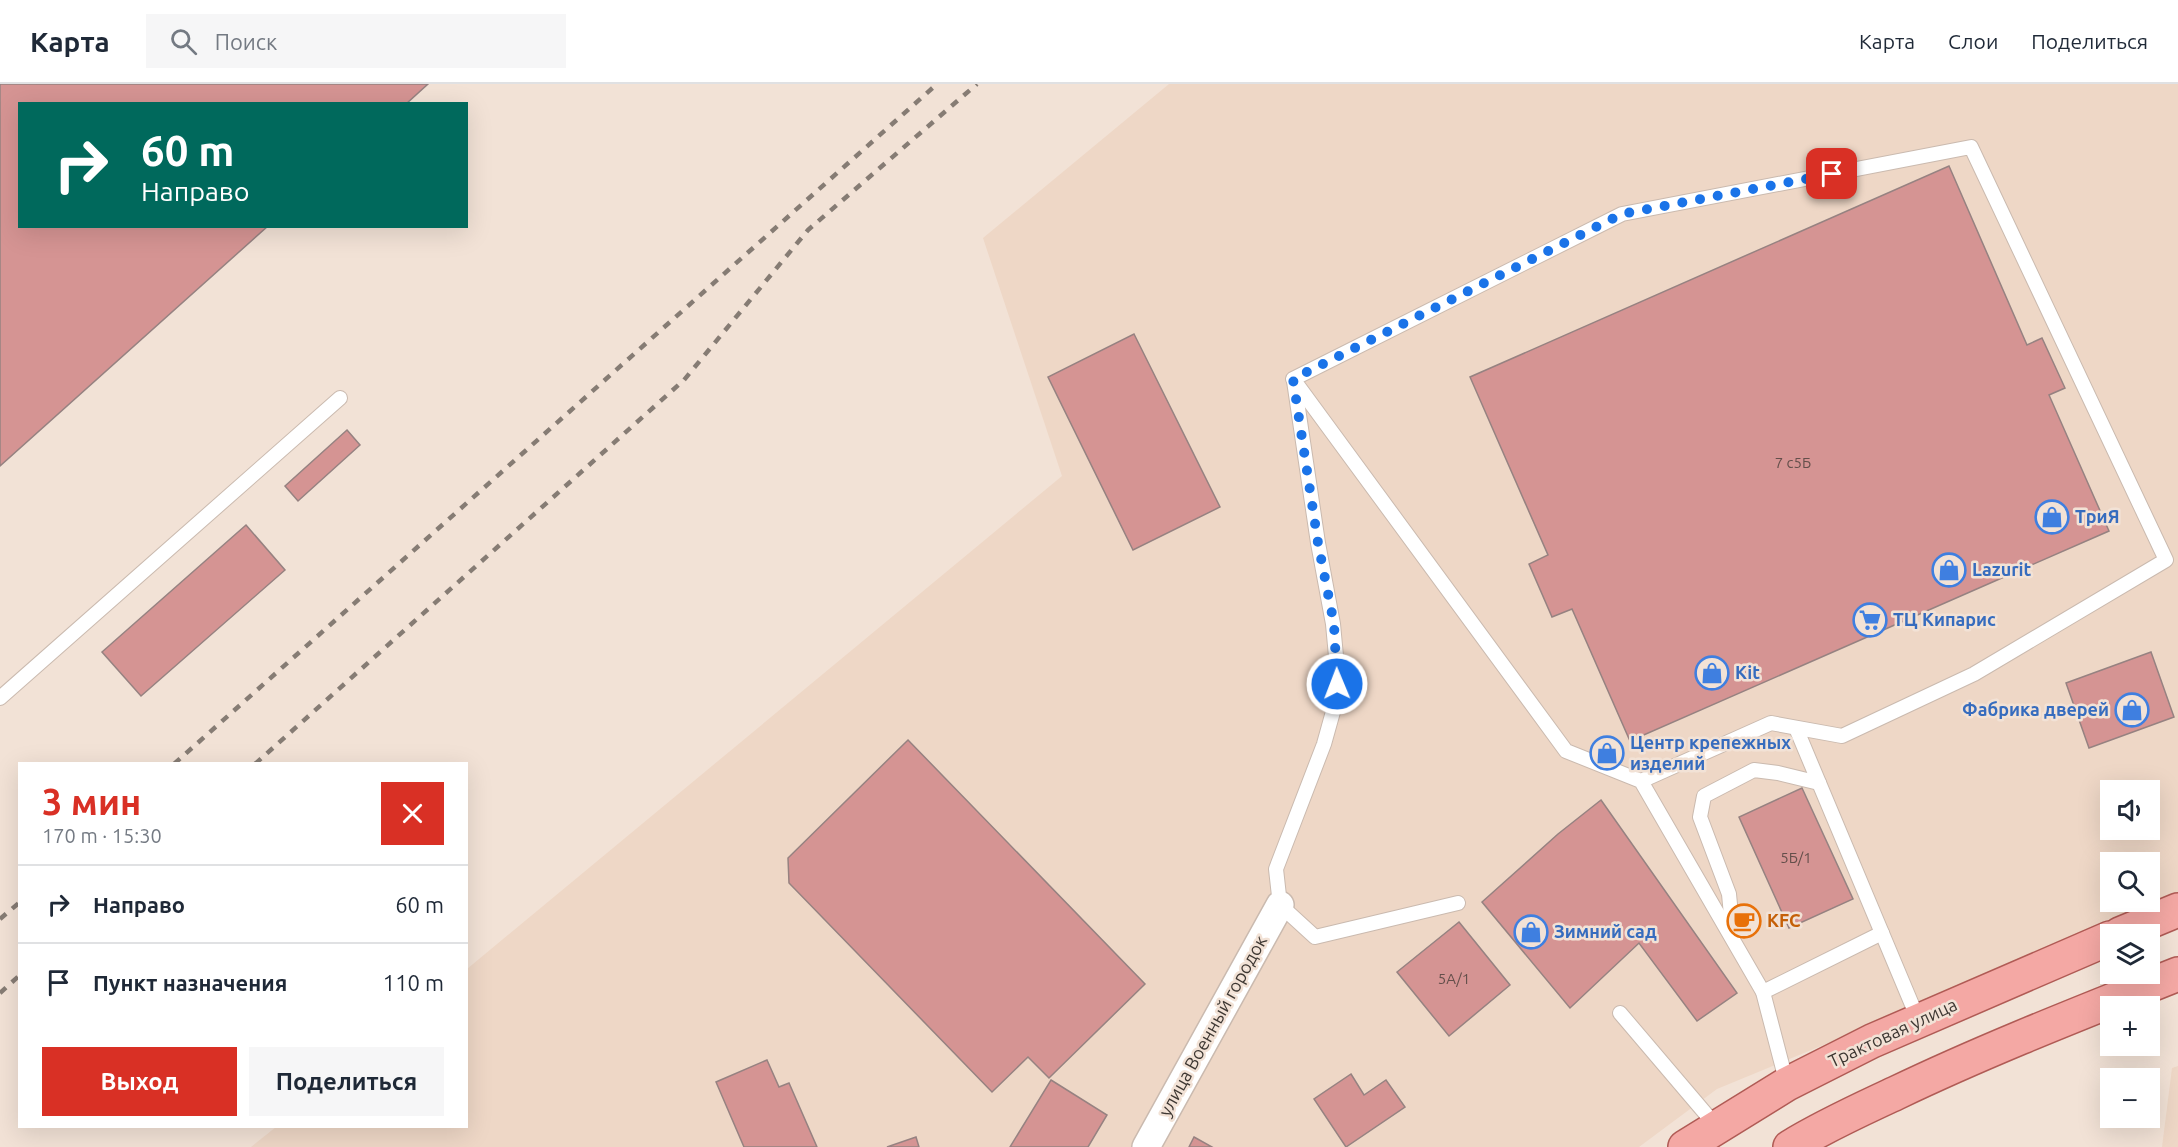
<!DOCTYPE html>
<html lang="ru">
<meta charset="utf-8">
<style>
body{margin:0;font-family:Ubuntu,sans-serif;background:#f6f6f7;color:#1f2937;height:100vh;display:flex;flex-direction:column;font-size:22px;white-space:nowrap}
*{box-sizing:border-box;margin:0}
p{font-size:20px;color:#747a83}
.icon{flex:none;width:33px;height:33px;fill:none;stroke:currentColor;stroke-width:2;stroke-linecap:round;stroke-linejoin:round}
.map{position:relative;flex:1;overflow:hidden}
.drawer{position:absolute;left:18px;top:678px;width:450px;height:366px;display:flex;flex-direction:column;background:#fff;border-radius:0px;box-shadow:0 6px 24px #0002}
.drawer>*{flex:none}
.top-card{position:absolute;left:18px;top:18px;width:450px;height:126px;border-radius:0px;box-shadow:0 6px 24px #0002;background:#00695c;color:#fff;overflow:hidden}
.fabs{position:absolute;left:2100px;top:696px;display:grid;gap:12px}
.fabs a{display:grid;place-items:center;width:60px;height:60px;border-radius:0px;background:#fff;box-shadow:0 6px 24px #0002;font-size:30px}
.pin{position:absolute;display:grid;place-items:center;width:51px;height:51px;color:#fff;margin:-26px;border-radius:12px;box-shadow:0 3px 9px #0006}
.me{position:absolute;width:66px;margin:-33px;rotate:359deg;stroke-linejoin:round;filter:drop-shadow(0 0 4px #0008)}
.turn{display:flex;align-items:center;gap:21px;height:126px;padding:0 24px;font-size:27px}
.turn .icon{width:78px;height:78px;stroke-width:2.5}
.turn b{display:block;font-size:42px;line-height:51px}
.round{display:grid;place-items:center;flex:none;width:63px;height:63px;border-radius:0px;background:#f6f6f7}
.headline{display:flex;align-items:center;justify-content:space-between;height:102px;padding:0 24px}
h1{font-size:36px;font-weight:700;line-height:45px;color:#d93025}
.button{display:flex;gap:12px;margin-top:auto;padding:12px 24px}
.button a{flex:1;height:69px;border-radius:0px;background:#d93025;color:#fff;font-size:24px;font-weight:700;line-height:69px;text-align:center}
.button a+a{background:#f6f6f7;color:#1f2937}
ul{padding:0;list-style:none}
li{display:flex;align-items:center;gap:18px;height:78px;padding:0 24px;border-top:2px solid #e0e1e3}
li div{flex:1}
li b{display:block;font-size:22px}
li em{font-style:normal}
header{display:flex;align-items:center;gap:36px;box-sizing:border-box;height:84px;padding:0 30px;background:#fff;border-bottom:2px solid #e0e1e3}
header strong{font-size:28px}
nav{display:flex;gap:33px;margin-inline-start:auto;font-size:21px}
.search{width:420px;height:54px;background:#f6f6f7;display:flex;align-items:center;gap:15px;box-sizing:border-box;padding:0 21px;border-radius:0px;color:#747a83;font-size:22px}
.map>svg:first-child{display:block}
.built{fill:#eed7c6;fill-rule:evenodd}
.building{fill:#d59493;stroke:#968281;stroke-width:1.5}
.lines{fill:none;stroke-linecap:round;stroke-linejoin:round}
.service-casing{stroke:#cabaaf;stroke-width:16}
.minor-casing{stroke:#cabaaf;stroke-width:30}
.primary-casing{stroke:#b05b55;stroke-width:36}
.service{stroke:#fff;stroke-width:14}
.minor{stroke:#fff;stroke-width:27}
.primary{stroke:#f4a8a4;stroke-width:33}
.rail{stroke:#867c74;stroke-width:4.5;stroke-dasharray:8 8;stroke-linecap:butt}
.route{stroke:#1a73e8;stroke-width:10;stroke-dasharray:0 18}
.labels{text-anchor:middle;stroke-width:5;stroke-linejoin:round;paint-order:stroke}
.number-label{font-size:15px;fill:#644f4b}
.shop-label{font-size:18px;font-weight:bold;fill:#366cbe;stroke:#f2e2d6;text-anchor:start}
.food-label{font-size:18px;font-weight:bold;fill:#c56008;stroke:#f2e2d6;text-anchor:start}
.street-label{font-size:18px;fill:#3e3833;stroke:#f2e2d6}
</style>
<header>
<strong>Карта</strong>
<div class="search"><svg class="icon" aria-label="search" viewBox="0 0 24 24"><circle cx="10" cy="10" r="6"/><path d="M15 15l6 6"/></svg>Поиск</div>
<nav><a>Карта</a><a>Слои</a><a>Поделиться</a></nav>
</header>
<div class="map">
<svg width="2178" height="1063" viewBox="0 0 2178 1063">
<rect width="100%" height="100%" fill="#f2e2d6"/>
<!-- built -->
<g class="built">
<path d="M1169 0H2178V814L1717 1005 1639 1063H251L276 1043 466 1042 467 885 1062 392 983 154ZM2110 706H2150V746H2110ZM2110 778H2150V818H2110Z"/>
<polygon points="2178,982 2178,1063 2162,1063 2172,984"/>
</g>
<!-- building -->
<g class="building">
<polygon points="0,0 428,0 406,20 20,20 20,142 268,142 0,382"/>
<polygon points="1949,82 2027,261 2042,254 2065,304 2049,311 2109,447 1630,657 1572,525 1552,533 1529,480 1548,471 1470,293"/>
<polygon points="1134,250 1220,423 1133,466 1048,293"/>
<polygon points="347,346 360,361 298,417 285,402"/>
<polygon points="246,441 285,486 141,612 102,568"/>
<polygon points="2151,568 2174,633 2089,664 2066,599"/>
<polygon points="908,656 1145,900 1049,994 1028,973 992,1008 789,799 788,774"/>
<polygon points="1802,704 1853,815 1789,844 1739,733"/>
<polygon points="1601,716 1737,909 1697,937 1639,859 1570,924 1482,818 1558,750"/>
<polygon points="1459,838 1510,901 1449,952 1397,888"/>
<polygon points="767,976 779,1003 789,999 817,1063 744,1063 716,998"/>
<polygon points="1351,990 1364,1011 1386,996 1405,1023 1346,1063 1314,1015"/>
<polygon points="1051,996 1107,1031 1088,1063 1010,1063"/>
<polygon points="916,1053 919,1063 887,1063"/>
<polygon points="1194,1053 1212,1063 1189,1063"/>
</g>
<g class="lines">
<!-- service casing -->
<g class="service-casing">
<g id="service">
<polyline points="1294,297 1318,459 1333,540 1337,583 1336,617 1324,660 1276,785 1280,821 1315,853 1458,819"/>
<polyline points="0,614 340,314"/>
<polyline points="1796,644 1918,935"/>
<polyline points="1641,697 1566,667 1293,295 1622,130 1971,63 2166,476 1974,590 1842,652 1771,639 1641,697 1763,908 1787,1000"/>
<polyline points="1733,852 1729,810 1700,733 1704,712 1754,686 1778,689 1819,699"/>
<polyline points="1763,908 1882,849"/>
<polyline points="1620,929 1717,1043"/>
</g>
</g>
<!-- minor casing -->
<g class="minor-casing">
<polyline id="minor" points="1146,1063 1280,821"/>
</g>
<!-- primary casing -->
<g class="primary-casing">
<g id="primary">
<polyline points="2120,850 2178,826"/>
<polyline points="1685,1063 1787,1000 1872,957 2110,854"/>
<path d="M1790 1063C1824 1042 1860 1026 1896 1009 1988 965 2083 928 2178 890"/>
</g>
</g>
<!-- service -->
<use href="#service" class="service"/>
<!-- minor -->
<use href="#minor" class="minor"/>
<!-- primary -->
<use href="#primary" class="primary"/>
<!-- rail -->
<g class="rail">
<polyline points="174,680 937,0"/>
<polyline points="255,680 684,296 808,146 977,0"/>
<polyline points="0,835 20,818"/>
<polyline points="0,909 20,891"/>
</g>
</g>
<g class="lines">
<!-- route -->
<polyline class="route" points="1337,600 1334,540 1318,459 1293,295 1622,130 1832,90"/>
</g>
<!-- icons -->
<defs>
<g id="shop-ring" transform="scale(1.725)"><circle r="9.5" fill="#f2e2d6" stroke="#3f7fe0" stroke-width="1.5"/><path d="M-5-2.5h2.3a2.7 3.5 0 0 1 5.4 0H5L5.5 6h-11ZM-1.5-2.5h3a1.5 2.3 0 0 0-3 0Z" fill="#3f7fe0"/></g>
<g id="supermarket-ring" transform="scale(1.725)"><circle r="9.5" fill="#f2e2d6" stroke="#3f7fe0" stroke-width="1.5"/><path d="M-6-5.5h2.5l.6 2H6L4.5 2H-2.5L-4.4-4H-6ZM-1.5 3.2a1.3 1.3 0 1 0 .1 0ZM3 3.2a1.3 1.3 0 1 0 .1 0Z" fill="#3f7fe0"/></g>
<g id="cafe-ring" transform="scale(1.725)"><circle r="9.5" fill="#f2e2d6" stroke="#e8710a" stroke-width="1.5"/><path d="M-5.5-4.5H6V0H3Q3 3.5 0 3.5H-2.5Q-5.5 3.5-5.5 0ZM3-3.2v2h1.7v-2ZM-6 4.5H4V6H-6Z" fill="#e8710a"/></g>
</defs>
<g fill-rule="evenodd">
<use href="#shop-ring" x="2052" y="433"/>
<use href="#shop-ring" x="1949" y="486"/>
<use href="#supermarket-ring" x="1870" y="536"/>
<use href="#shop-ring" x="1712" y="589"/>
<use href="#shop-ring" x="2132" y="626"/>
<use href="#shop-ring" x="1607" y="669"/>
<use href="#cafe-ring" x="1744" y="837"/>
<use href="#shop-ring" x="1531" y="848"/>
</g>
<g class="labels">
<!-- number labels -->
<g class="number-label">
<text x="1793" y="384">7 с5Б</text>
<text x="1796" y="779">5Б/1</text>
<text x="1454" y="900">5А/1</text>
</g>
<!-- shop labels -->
<g class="shop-label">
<text x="2075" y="439">ТриЯ</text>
<text x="1972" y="492">Lazurit</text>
<text x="1893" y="542">ТЦ Кипарис</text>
<text x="1735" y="595">Kit</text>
<text x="2109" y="632" text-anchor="end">Фабрика дверей</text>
<text x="1630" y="665">Центр крепежных<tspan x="1630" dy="21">изделий</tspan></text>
<text x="1554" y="854">Зимний сад</text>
</g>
<!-- food labels -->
<g class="food-label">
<text x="1767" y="843">KFC</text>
</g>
<!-- street labels -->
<g class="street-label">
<text transform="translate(1213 942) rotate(-61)" y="6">улица Военный городок</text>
<text transform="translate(1893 949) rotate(-25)" y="6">Трактовая улица</text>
</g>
</g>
</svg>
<div class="fabs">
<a><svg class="icon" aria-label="sound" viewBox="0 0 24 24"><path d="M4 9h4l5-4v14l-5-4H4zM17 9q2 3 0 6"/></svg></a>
<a><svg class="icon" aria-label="search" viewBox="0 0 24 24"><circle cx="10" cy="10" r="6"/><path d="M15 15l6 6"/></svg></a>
<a><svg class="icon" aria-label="layers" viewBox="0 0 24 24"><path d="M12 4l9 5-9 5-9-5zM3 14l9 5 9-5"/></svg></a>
<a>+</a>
<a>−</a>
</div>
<div class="pin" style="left:1832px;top:90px;background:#d93025"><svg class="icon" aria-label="arrive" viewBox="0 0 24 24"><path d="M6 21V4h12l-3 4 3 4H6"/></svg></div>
<svg class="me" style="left:1337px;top:600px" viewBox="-20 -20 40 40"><circle r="17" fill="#1a73e8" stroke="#fff" stroke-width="3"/><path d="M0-11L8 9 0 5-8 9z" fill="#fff"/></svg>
<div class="top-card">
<div class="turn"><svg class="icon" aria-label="right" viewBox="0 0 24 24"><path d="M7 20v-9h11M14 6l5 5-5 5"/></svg><div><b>60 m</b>Направо</div></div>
</div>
<section class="drawer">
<div class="headline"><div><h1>3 мин</h1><p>170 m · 15:30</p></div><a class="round" style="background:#d93025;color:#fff"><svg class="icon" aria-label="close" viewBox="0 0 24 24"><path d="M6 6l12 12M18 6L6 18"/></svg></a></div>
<ul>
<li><svg class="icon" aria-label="right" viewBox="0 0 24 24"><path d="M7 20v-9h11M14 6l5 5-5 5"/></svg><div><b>Направо</b></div><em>60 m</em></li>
<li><svg class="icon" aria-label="arrive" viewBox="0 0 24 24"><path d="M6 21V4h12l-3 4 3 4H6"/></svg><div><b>Пункт назначения</b></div><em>110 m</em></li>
</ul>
<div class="button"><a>Выход</a><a>Поделиться</a></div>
</section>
</div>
